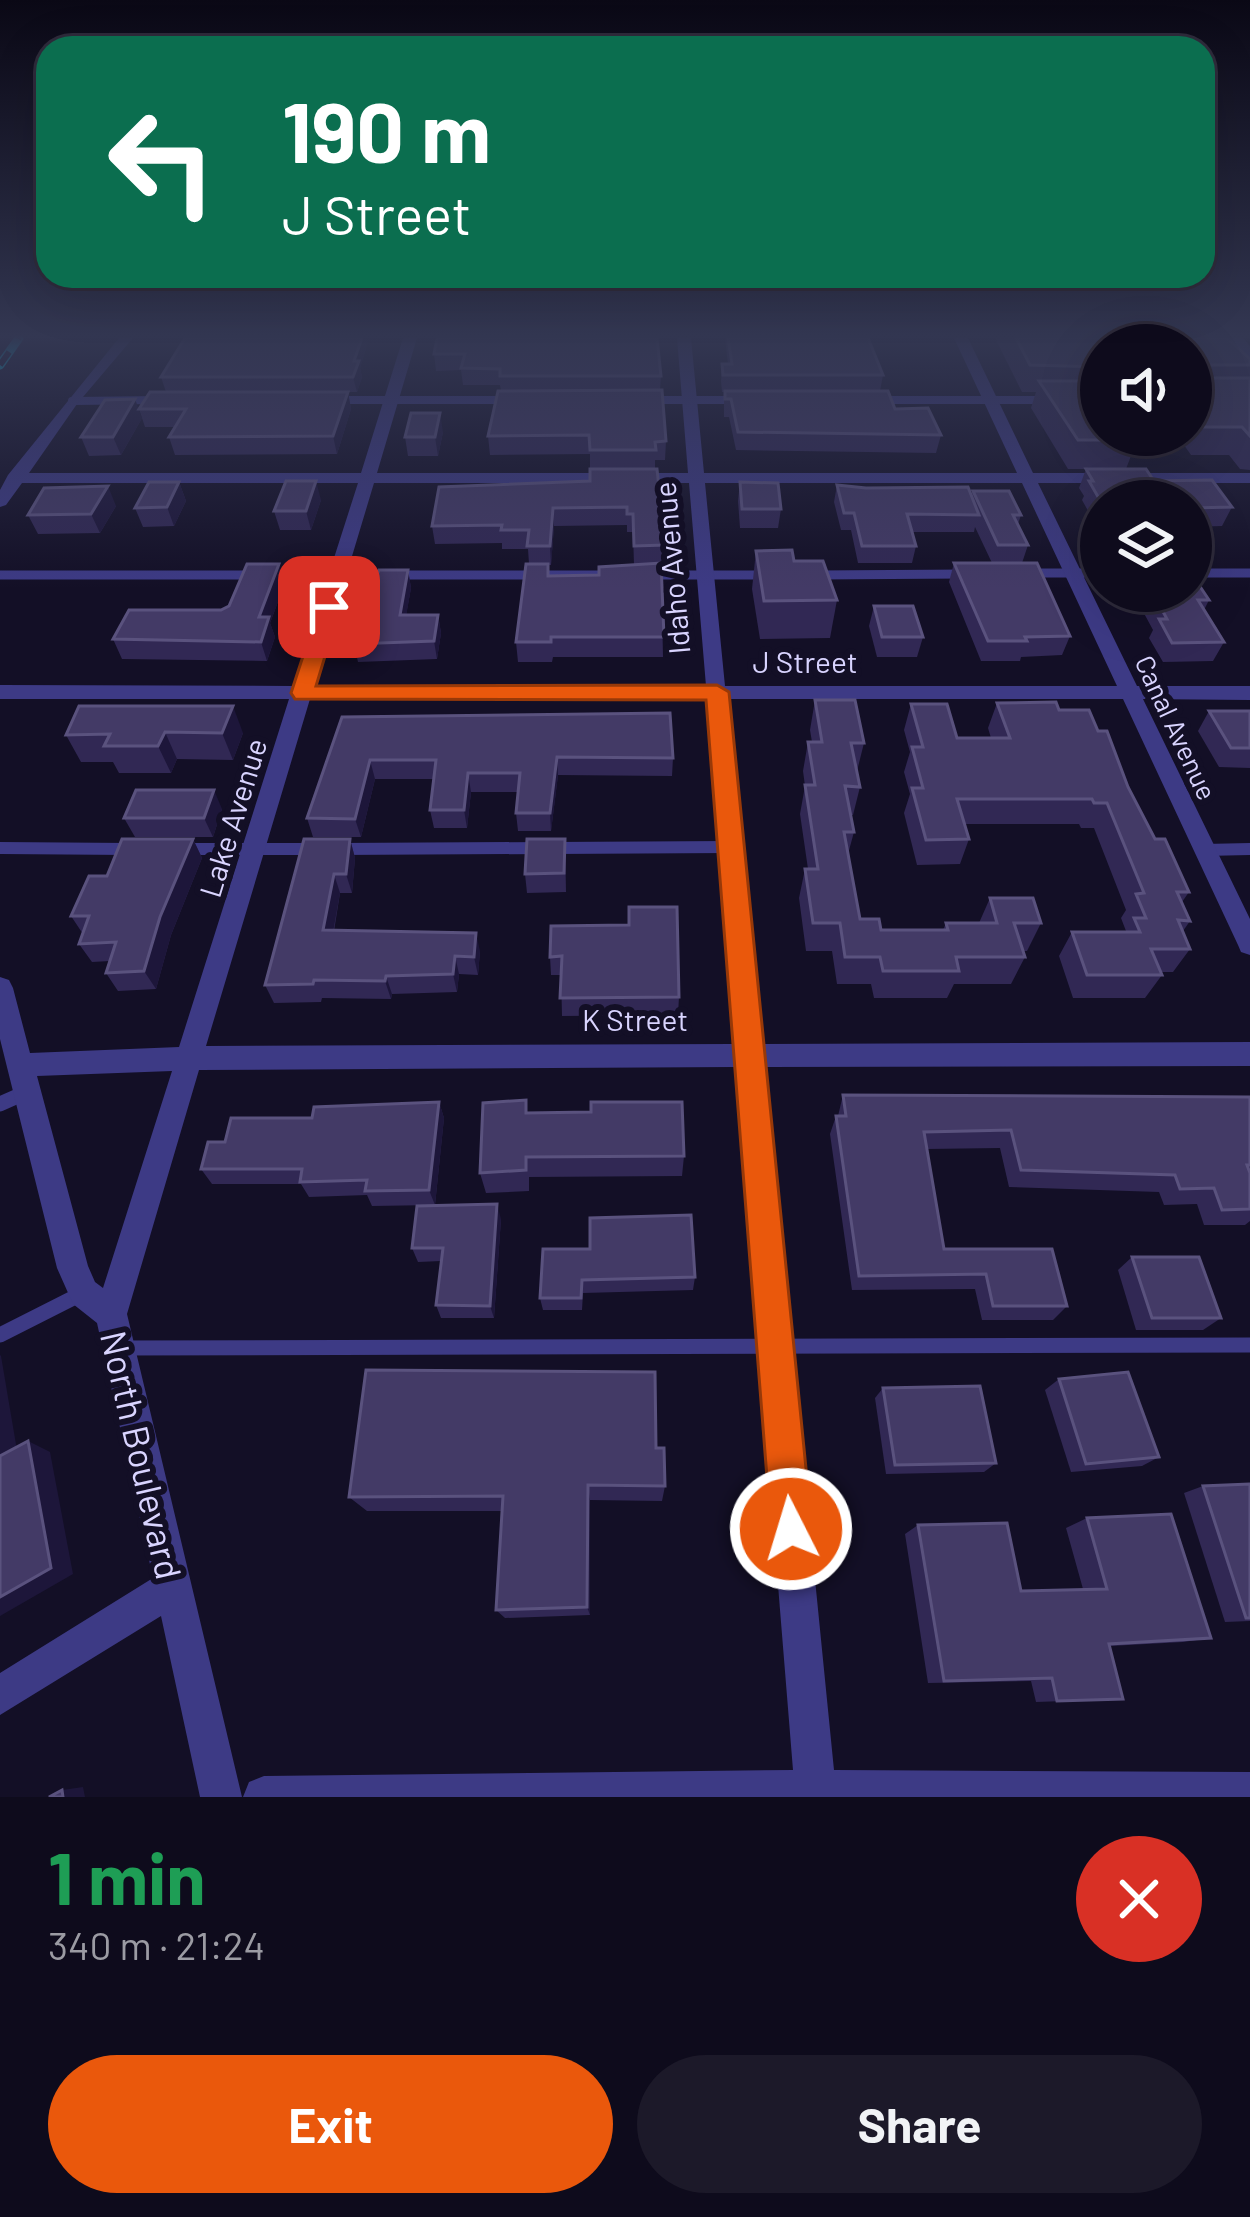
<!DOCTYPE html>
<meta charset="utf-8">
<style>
body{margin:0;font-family:Barlow,sans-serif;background:#1c1929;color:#f1f3f6;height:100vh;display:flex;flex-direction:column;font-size:45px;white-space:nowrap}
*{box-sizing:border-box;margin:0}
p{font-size:39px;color:#9b9ba3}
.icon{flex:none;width:66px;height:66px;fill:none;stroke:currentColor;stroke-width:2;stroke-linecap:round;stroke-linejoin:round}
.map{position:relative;height:1797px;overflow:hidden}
.details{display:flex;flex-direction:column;background:#0e0b1c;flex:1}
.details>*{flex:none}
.hud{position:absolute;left:36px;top:36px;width:1179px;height:252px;border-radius:36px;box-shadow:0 12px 48px #0002,0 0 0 3px #2e2b3b;background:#0b6e4f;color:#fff;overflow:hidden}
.buttons{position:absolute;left:1080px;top:324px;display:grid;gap:24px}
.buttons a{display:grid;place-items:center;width:132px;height:132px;border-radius:50%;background:#0e0b1c;box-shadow:0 12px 48px #0002,0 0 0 3px #2e2b3b;font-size:60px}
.pin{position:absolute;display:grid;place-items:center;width:102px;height:102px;color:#fff;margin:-51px;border-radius:24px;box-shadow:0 6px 18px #0006}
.me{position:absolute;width:132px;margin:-66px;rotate:355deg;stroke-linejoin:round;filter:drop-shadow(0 0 9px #0008)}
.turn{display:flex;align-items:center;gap:42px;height:252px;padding:0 48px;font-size:54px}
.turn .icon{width:156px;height:156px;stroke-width:2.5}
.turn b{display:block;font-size:84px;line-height:102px}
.round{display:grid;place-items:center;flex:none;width:126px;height:126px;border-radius:63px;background:#1c1929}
.overview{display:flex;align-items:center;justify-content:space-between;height:204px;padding:0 48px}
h1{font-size:72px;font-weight:700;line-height:90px;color:#1e9e55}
.button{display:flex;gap:24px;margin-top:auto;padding:24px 48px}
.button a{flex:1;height:138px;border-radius:72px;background:#ea580c;color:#fff;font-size:48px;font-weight:700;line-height:138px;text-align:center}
.button a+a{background:#1c1929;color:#f1f3f6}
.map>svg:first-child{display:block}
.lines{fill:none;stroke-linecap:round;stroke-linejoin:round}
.lane-far3{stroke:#3d3a85;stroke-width:8}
.lane-far2{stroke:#3d3a85;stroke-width:9}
.lane-far1{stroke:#3d3a85;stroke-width:12}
.lane{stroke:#3d3a85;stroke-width:15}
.street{fill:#3d3a85;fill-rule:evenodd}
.rail-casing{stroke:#00e5ff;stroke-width:9}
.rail{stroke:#130f26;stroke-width:6;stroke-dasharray:16;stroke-linecap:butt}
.wall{fill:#312854;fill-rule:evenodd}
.shaded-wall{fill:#1d163a}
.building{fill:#433a66;stroke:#5a527e;stroke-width:3}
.route{fill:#ea580c;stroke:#983908;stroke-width:3}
.labels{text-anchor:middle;stroke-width:12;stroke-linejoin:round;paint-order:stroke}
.far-street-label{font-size:27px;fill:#d9d4ff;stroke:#130f26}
.street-label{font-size:30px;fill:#d9d4ff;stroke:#130f26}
.near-street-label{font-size:36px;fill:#d9d4ff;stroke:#130f26}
</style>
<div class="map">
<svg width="1250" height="1797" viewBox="0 0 1250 1797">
<rect width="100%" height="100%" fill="#130f26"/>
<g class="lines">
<!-- lane-far3 -->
<g class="lane-far3">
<polyline points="337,400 509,400"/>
<polyline points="649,400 737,400"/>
<polyline points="877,400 1049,400"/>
<polyline points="72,401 161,400"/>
</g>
<!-- lane-far2 -->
<g class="lane-far2">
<polyline points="1027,573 1101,573"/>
<polyline points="1191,573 1250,573"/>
<polyline points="0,575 611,575"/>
<polyline points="649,575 767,575"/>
<polyline points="817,575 965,574"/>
</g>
<!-- lane-far1 -->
<g class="lane-far1">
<polyline points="0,848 130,849"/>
<polyline points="187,849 316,849"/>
<polyline points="337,849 730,847"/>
<polyline points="1204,850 1250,849"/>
</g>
<!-- lane -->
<g class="lane">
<polyline points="0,1104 27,1092"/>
<polyline points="0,1335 83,1293"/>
<polyline points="119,1348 1250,1345"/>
</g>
<!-- street -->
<g class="street">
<path d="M119 338H133L77 404 29 473H361L403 338H417L377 473H688L677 338H691L704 473H1017L954 338H968L1033 473H1250V483H1038L1137 686H1250V700L1143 699 1250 919V955L1241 952 1238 945 1123 699H727L761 1044 1250 1042V1066L764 1067 834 1770 1250 1772V1797H243L249 1782 264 1776 793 1770 736 1067 199 1070 127 1314 242 1797H200L161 1616 0 1715V1673L153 1578 97 1323 73 1304 57 1268 0 1039V977L9 980 13 988 30 1053 179 1047 289 699H0V685L293 686 358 483H22L6 505 0 507V490L8 475ZM374 483H689L706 686H313ZM705 483H1022L1117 686H725ZM310 699H707L734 1044 206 1046ZM172 1071 103 1288 95 1282 88 1266 37 1076Z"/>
<polygon points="1229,338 1243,338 1250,346 1250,358"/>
</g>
<!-- rail casing -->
<g class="rail-casing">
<polyline id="rail" points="0,365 19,338"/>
</g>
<!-- rail -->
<use href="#rail" class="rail"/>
</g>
<!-- wall -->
<g class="wall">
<polygon points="185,338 369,338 360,368 362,377 357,392 348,392 351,409 337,454 175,455 169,437 175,427 145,427 139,409 166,392 161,377"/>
<polygon points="437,338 661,376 660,390 666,441 665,460 655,460 655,469 590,469 590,454 490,455 488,436 501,391 500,385 463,385 461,370 436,371 434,354"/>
<polygon points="725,338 868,338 883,375 880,391 895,409 941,435 936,453 736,450 729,417 724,417 724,392 722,392 721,381 722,364 728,364"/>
<polygon points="995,338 1227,338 1250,359 1250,470 1240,469 1229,455 1191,455 1177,435 1191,435 1191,345 1101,345 1101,435 1137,440 1126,469 1068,469 1031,408 1036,392 1022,392"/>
<polygon points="142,418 121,455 89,456 81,437"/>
<polygon points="443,432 438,456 408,456 405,437"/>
<path d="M657 469 665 545 664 564H661L663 657H553L552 662H518L516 642 529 564 528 549H502V543L435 544 432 526 590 481ZM627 525V532H633L634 565 599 575 549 576V565H551L554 526Z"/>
<polygon points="1086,469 1154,481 1232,507 1222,526 1191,527 1191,501 1101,501 1101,534 1082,500 1084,496 1079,488"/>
<polygon points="179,482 186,501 174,526 143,527 135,508"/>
<polygon points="740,482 781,509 778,528 740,528 738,501"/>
<polygon points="837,485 971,495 973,491 1021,515 1018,524 1028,545 1022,563 1070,636 1062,655 1021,657 1020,661 981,661 949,582 954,563 992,563 975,527 974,532 912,532 916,546 912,563 858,563 851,530 841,530 834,502"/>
<polygon points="321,500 311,530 280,530 274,511"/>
<polygon points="116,506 100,533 38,534 28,515"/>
<polygon points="756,551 837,600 830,638 760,639 752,589"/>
<polygon points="408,570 411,588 406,615 438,615 441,633 437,659 358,662 354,644"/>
<polygon points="285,583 270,623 275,637 267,661 122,659 113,639 221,610"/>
<polygon points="1132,591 1191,591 1209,600 1204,610 1224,642 1213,661 1163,662 1149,638 1153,630"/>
<polygon points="874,606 923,637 917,657 877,657 869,626"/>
<polygon points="815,700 864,743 857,771 860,787 853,815 850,815 854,832 848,854 860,919 881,930 943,930 946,923 979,923 990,898 1041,923 1027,951 1023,951 1025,957 1011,984 954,984 947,998 874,998 871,984 837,984 832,951 806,951 799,898 805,869 808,869 800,814 805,786 803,771 808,742 812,742 810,730"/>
<polygon points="997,703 1059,710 1098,731 1155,839 1189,892 1182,902 1190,921 1183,931 1190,949 1173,972 1161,972 1162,975 1145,998 1073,998 1059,956 1072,932 1125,932 1126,931 1121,918 1126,910 1094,828 1081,828 1079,824 965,824 969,839 960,864 917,865 904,813 910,794 904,772 910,752 904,730 911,704 957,738 991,738 988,728"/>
<polygon points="79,706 243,733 233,760 177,759 171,773 119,773 113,762 81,762 66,735"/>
<polygon points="1209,711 1250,711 1250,768 1219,767 1198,731"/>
<polygon points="342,717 673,758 672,776 558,775 551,831 518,831 516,813 518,792 471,792 467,828 434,828 430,810 434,779 375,779 361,837 313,837 307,818"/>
<polygon points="222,809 213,837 135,837 124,818"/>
<polygon points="193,839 202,858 171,935 156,989 118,991 106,973 110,961 92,962 79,944 83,934 71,916 107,876"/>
<polygon points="350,839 355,858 352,893 340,893 334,931 480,951 478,975 459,974 457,992 392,994 391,999 322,998 321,1002 274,1003 265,985"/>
<polygon points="565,839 566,892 527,893 525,874"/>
<polygon points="551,926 679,997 678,1015 562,1016 561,975 551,975 550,957"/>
<polygon points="843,1095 1250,1097 1250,1221 1245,1225 1204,1225 1197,1204 1164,1205 1159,1192 1009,1187 1000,1148 927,1149 944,1249 1067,1306 1053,1320 982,1320 975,1289 852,1290 830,1134 836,1116 838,1116"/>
<polygon points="439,1102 444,1118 435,1205 372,1206 367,1195 309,1197 301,1184 212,1184 201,1169 225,1142 312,1118"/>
<polygon points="591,1112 684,1156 682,1176 529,1177 529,1191 486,1193 480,1173 528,1113"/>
<polygon points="501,1219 494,1318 441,1318 436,1305 441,1261 418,1262 412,1248"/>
<polygon points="543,1249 695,1277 693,1290 583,1293 582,1310 543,1310 540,1298"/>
<polygon points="1132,1257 1221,1318 1203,1330 1136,1330 1118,1270"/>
<polygon points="1059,1379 1159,1457 1142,1466 1071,1472 1045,1390"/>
<polygon points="883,1388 996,1463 984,1472 886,1474 875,1398"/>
<polygon points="656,1448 665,1486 662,1501 590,1500 590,1615 505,1618 496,1610 502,1511 367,1511 349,1497"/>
<polygon points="1250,1484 1250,1621 1225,1622 1184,1493 1203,1486"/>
<polygon points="1087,1518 1211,1638 1183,1642 1110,1646 1123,1699 1036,1702 1031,1681 928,1683 905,1534 918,1525 1021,1591 1083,1589 1066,1528"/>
</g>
<!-- shaded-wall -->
<g class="shaded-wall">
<polygon points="362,338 369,338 360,368 362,377 357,392 353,377 354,361"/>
<polygon points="348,392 351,409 337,454 333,436"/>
<polygon points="135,399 142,418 121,455 113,437"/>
<polygon points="440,413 443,432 438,456 435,437"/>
<polygon points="316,481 321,500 311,530 306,511"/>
<polygon points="179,482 186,501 174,526 167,507"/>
<polygon points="108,486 116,506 100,533 91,514"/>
<polygon points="553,508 554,526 551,565 550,546"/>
<polygon points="279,564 285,583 270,623 275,637 267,661 261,642 259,617"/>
<polygon points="408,570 411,588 403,634 400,615"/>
<polygon points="438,615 441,633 437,659 434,641"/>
<polygon points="233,706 243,733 233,760 222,733"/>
<polygon points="165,732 177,759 171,773 158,746"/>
<polygon points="557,757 558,775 551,831 550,813"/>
<polygon points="370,760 375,779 361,837 355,819"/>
<polygon points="468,773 471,792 467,828 464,810"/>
<polygon points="214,790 222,809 213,837 204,818"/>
<polygon points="193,839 202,858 171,935 156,989 144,971 160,917"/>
<polygon points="350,839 355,858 352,893 346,874"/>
<polygon points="334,874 340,893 330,949 323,930"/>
<polygon points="476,933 480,951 478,975 474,957"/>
<polygon points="455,956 459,974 457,992 453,974"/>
<polygon points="386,976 392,994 391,999 385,981"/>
<polygon points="439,1102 444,1118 435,1205 429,1190"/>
<polygon points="497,1204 501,1219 494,1318 490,1306"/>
<polygon points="0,1355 1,1356 20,1468 0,1459"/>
<polygon points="28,1441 50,1452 73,1574 0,1616 0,1597"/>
<polygon points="588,1485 590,1500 590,1615 587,1607"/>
<polygon points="83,1787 85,1797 63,1797 62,1790"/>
</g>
<!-- building -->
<g class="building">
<polygon points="185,338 362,338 354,361 359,361 353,377 161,377"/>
<polygon points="437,338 657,338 661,376 500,376 500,369 461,368 465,354 434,354"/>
<polygon points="728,338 868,338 883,375 723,375 722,364 732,364"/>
<polygon points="1016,338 1227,338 1250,359 1250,365 1201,365 1195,370 1196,378 1250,378 1250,436 1242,427 1204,427 1191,410 1191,345 1101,345 1101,367 1030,365"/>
<polygon points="1039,381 1101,381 1101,435 1134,435 1137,440 1078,440"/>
<polygon points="662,390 666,441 655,442 656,450 590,450 589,435 488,436 498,391"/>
<polygon points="725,391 888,391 895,409 928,408 941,435 738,432 731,399 725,399"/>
<polygon points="150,392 348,392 333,436 169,437 186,409 139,409"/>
<polygon points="135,399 113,437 81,437 105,400"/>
<polygon points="411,413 440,413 435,437 405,437"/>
<polygon points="590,469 657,469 665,545 634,546 633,514 627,514 627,507 553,508 550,546 527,546 529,530 501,530 502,525 432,526 439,487 590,481"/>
<polygon points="1086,469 1146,469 1154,481 1212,480 1232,507 1191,508 1191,501 1101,502 1089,481 1093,481"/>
<polygon points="286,481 316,481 306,511 274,511"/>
<polygon points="149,482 179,482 167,507 135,508"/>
<polygon points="740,482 778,483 781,509 742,509"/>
<polygon points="837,485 866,488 968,487 979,515 907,514 916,546 862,546 854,513 844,513"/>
<polygon points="108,486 91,514 28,515 44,488"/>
<polygon points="973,491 1009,491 1021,515 1013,515 1028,545 998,545"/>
<polygon points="792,550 794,561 823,561 837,600 764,601 756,551"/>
<polygon points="661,563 664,637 551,637 551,642 516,642 526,564 548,564 548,576 599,575 599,567"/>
<polygon points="954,563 1037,563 1070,636 1025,637 1027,641 988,641"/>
<polygon points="247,564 279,564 259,617 269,617 261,642 113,639 129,610 221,610 229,606"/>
<polygon points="379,570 408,570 400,615 438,615 434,641 354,644"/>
<polygon points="1191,573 1209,600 1198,600 1224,642 1172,643 1159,619 1167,619 1152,591 1191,591"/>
<polygon points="874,606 913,606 923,637 882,637"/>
<polygon points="815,700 855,700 864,743 851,743 860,787 845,786 854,832 844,832 860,919 879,919 881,930 948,930 946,923 997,923 990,898 1033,898 1041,923 1014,923 1025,957 956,957 959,971 883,971 880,957 845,957 840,923 813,923 805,869 818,869 805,785 815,785 808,742 822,742"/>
<polygon points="1056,702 1059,710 1089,710 1098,731 1107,731 1128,787 1155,839 1165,839 1189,892 1177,892 1190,921 1178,920 1190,949 1151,949 1162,975 1087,975 1072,932 1140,932 1134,918 1146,918 1136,894 1144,893 1107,803 1094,803 1092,799 957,799 969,839 926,840 912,788 923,788 912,747 923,747 911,704 947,704 957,738 1010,738 997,703"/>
<polygon points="79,706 233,706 222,733 165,732 158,746 104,746 110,734 66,735"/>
<polygon points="1209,711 1250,711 1250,748 1231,748"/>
<polygon points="670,713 673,758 557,757 550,813 516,813 520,773 468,773 464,810 430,810 436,760 370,760 355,819 307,818 342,717"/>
<polygon points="136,790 214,790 204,818 124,818"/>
<polygon points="122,839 193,839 160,917 144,971 106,973 116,942 79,944 89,916 71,916 89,876 107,876"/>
<polygon points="304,839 350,839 346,874 334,874 323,930 476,933 474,957 455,956 453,974 386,976 385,981 314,980 313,984 265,985"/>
<polygon points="527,839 565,839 564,873 525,874"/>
<polygon points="629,907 677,907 679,997 560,998 562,956 550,957 551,926 629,925"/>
<polygon points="843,1095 1250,1097 1250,1165 1247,1165 1250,1173 1250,1209 1222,1210 1214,1188 1180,1189 1175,1175 1021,1170 1011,1130 924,1132 944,1249 1052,1249 1067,1306 993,1306 986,1274 859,1276 836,1116 846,1116"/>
<polygon points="526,1100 526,1113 591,1112 591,1102 682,1102 684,1156 526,1157 526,1170 480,1173 483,1103"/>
<polygon points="439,1102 429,1190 365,1191 367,1180 300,1182 302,1169 201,1169 208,1142 225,1142 231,1118 312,1118 314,1107"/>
<polygon points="497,1204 490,1306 436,1305 443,1248 412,1248 417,1206"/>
<polygon points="691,1215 695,1277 582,1280 581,1298 540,1298 543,1249 590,1249 590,1218"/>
<polygon points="1132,1257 1199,1257 1221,1318 1152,1318"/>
<polygon points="366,1370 655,1372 656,1448 664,1448 665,1486 588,1485 587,1607 496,1610 503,1496 349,1497"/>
<polygon points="1128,1372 1159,1457 1086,1464 1059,1379"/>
<polygon points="980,1386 996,1463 895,1465 883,1388"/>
<polygon points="28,1441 51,1568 0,1597 0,1456"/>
<polygon points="1250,1484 1250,1618 1246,1618 1203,1486"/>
<polygon points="1171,1514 1211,1638 1109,1644 1123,1699 1057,1701 1052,1678 944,1681 918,1525 1007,1523 1021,1591 1107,1589 1087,1518"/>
<polygon points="62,1790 63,1797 49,1797"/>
</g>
<!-- sky -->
<linearGradient id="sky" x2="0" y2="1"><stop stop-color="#0a0815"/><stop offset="0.57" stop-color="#333752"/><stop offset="1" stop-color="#333752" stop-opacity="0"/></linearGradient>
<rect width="1250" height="589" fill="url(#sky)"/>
<!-- route -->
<polygon class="route" points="329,600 340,607 316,686 717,685 729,692 812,1529 806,1544 791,1550 777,1544 771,1529 706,700 295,699 291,693 319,607"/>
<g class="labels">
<!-- far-street labels -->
<g class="far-street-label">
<text transform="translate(1175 728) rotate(65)" y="9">Canal Avenue</text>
</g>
<!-- street labels -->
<g class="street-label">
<text transform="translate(673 568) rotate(-95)" y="10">Idaho Avenue</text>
<text x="805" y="673">J Street</text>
<text transform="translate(234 818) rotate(-73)" y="10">Lake Avenue</text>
<text x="635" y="1031">K Street</text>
</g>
<!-- near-street labels -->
<g class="near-street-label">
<text transform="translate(141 1455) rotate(77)" y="13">North Boulevard</text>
</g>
</g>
</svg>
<div class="buttons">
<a><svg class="icon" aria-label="sound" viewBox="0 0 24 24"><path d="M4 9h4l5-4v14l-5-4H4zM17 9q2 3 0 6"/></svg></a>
<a><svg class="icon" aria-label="layers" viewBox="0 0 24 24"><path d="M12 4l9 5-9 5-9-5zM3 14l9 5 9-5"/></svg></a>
</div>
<div class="pin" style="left:329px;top:607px;background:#d93025"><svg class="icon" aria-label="arrive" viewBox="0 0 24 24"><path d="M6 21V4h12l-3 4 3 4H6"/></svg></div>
<svg class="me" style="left:791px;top:1529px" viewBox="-20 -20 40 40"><circle r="17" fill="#ea580c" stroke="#fff" stroke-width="3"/><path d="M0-11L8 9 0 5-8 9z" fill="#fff"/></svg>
<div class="hud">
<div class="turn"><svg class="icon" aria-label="left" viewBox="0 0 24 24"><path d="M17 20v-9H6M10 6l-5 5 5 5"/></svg><div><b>190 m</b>J Street</div></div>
</div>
</div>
<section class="details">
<div class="overview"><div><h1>1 min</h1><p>340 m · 21:24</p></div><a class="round" style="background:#d93025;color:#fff"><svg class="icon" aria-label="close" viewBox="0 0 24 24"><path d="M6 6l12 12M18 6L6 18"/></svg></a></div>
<div class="button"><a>Exit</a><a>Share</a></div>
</section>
